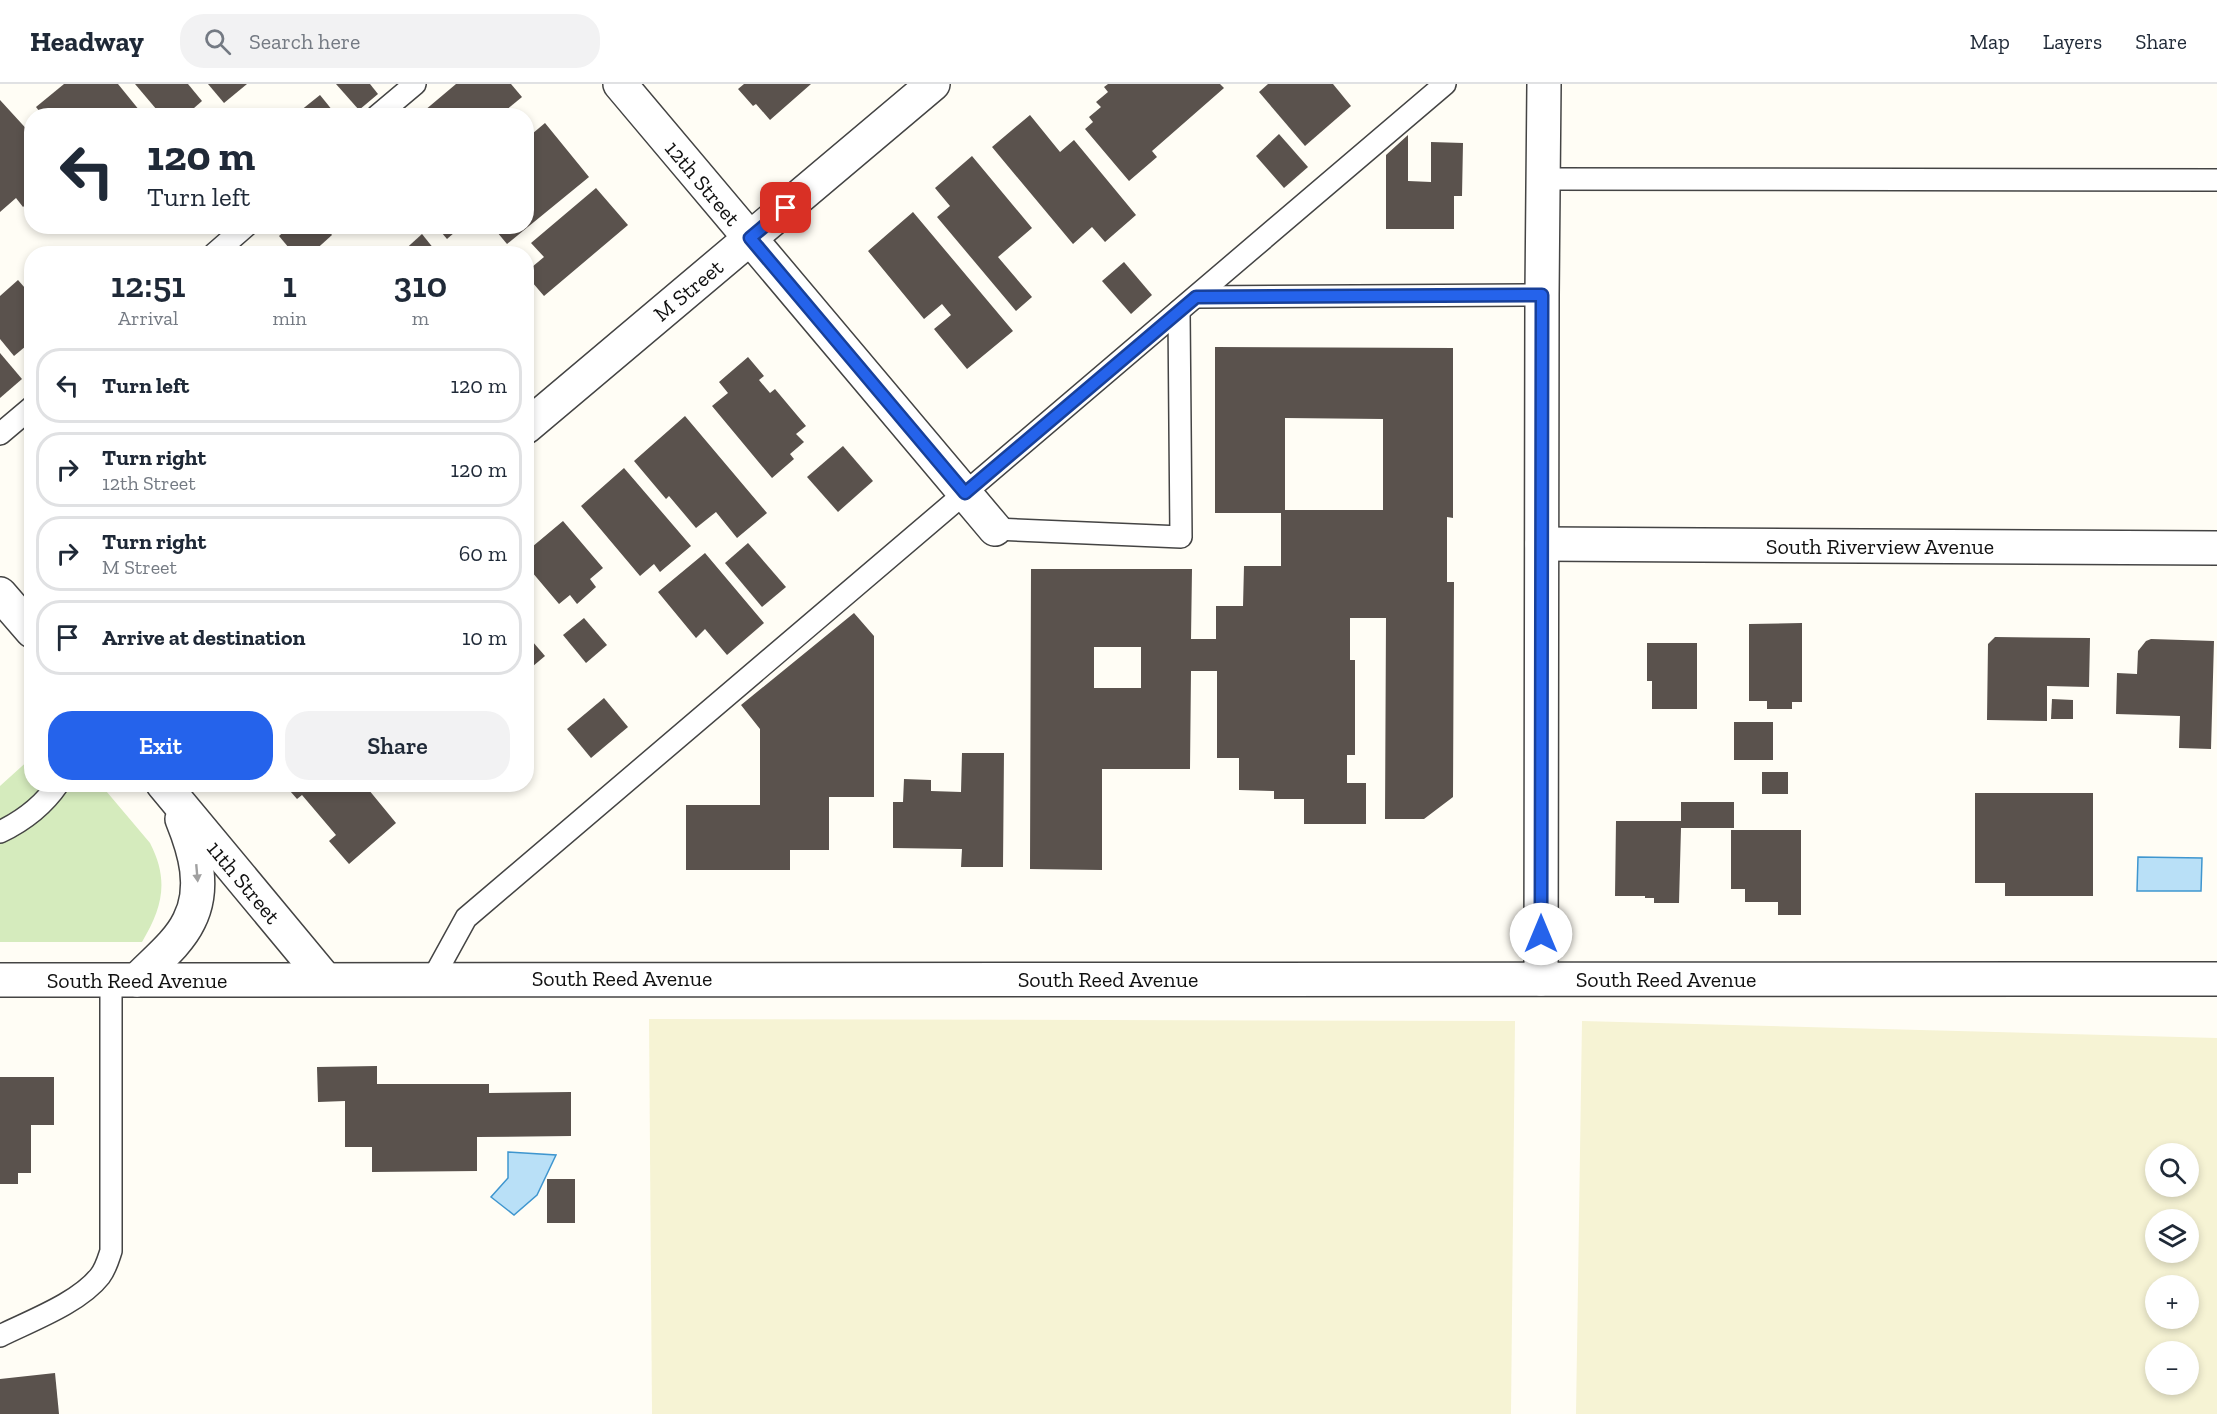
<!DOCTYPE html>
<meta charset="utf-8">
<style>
body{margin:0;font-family:"Zilla Slab",serif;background:#f2f2f3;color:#1f2937;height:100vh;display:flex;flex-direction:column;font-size:22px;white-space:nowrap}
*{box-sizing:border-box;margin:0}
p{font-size:20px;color:#747a83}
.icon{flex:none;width:33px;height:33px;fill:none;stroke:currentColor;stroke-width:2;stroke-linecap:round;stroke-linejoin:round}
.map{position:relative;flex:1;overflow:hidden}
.details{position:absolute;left:24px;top:162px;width:510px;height:546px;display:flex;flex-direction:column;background:#fff;border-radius:24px;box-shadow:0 3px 9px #0003}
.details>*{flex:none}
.guide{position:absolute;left:24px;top:24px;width:510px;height:126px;border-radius:24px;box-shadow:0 3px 9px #0003;background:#fff;color:#1f2937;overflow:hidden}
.fabs{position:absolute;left:2145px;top:1059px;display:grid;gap:12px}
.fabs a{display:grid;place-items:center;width:54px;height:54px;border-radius:50%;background:#fff;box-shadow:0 3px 9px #0003;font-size:30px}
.pin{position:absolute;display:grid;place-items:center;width:51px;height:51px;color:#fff;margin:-26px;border-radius:12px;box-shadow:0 3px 9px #0006}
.me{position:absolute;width:66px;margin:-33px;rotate:0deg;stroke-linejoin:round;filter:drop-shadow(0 0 4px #0008)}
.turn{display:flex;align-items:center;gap:21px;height:126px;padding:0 24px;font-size:27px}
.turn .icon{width:78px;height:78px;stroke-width:2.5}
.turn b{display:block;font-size:42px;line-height:51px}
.eta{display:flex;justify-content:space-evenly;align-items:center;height:102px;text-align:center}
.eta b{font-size:36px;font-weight:600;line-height:42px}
.button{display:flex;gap:12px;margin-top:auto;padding:12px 24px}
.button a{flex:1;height:69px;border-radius:24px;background:#2563eb;color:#fff;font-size:24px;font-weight:600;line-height:69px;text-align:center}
.button a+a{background:#f2f2f3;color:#1f2937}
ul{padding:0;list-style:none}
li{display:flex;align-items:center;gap:18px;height:75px;margin:0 12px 9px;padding:0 12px;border:3px solid #e0e1e3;border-radius:24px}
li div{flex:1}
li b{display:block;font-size:22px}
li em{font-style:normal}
header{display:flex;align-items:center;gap:36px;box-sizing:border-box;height:84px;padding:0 30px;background:#fff;border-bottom:2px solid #e0e1e3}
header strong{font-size:28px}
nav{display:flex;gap:33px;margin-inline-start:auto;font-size:21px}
.search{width:420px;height:54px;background:#f2f2f3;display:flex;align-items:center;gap:15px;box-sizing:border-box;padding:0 21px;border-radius:24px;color:#747a83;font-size:22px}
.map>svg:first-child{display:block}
.farmland{fill:#f6f3d4;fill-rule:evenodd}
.green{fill:#d5ebbd}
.water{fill:#b9e0f7;stroke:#3f96cf;stroke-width:1.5}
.building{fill:#5a524d;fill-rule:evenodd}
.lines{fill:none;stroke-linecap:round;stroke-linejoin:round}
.service-casing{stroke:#444;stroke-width:24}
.minor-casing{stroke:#444;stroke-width:36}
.tertiary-casing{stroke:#444;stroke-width:36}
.service{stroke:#fff;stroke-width:21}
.minor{stroke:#fff;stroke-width:33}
.tertiary{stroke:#fff;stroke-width:33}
.oneway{fill:#a0a0a0}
.route-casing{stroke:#184099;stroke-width:15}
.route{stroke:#2563eb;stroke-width:10}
.labels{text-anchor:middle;stroke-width:6;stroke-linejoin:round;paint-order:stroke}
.street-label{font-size:22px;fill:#111;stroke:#fff}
</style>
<header>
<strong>Headway</strong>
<div class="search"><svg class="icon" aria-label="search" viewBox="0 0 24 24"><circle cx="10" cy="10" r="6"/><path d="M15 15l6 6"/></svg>Search here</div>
<nav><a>Map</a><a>Layers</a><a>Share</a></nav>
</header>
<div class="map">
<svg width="2217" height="1330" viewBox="0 0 2217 1330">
<rect width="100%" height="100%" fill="#fffdf5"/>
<!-- farmland -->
<g class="farmland">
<polygon points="649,935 1515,937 1511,1330 652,1330"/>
<path d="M1582 937 2217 954V1330H1576ZM2156 1070H2188V1102H2156ZM2156 1136H2188V1168H2156ZM2156 1202H2188V1234H2156ZM2156 1268H2188V1300H2156Z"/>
</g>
<!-- green -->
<path class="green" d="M31 674 32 700 101 701 150 759C169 796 163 823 142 858H0V702Z"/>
<!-- water -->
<g class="water">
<polygon points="2138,773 2202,774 2201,807 2137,807"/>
<polygon points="508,1068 556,1071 537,1111 514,1131 491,1113 508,1094"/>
</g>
<!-- building -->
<g class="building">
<polygon points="64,0 118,0 144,32 43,32 36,23"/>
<polygon points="135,0 188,0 202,17 185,32 162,32"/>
<polygon points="208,0 247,0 224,19"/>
<polygon points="336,0 370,0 378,10 359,26"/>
<polygon points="456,0 511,0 522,13 499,32 418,32"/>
<polygon points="744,0 811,0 770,36 756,20 753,22 738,5"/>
<polygon points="1108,0 1220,0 1224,4 1152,67 1157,73 1129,97 1085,45 1093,38 1089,33 1101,23 1096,18 1108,8 1104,3"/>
<polygon points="1268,0 1333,0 1351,22 1305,62 1259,8"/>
<polygon points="320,11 337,32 304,32 300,27"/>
<polygon points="0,16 32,51 32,115 23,123 16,114 0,128"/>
<polygon points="1030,31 1060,68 1074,56 1136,131 1105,158 1092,143 1073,160 992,63"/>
<polygon points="545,39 589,93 507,160 492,142 526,142 526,55"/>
<polygon points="1279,50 1308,83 1284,104 1256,72"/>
<polygon points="1408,51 1408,97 1431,98 1431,58 1463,59 1462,112 1454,112 1454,145 1386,145 1386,71"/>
<polygon points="972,72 1032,144 998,173 1032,213 1016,227 937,133 950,122 935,104"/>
<polygon points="596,104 628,141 544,212 526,191 526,188 544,173 531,159"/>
<polygon points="913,128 1013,247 967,285 934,245 951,231 942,220 924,235 868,167"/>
<polygon points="290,142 325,142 332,151 311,170 294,170 279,152"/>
<polygon points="436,142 462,142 447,155"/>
<polygon points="422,150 438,170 400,170"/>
<polygon points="1124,178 1152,211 1131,230 1102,197"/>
<polygon points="18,196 32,212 32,257 14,272 0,255 0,212"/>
<path d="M1215 263 1453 264V434L1447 433V498H1454L1453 713 1424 735H1385L1386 534H1350V576H1355V671H1347V699H1366V740H1304V715H1274V707L1239 706V674H1217V587H1191L1190 685H1102V786L1030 785 1031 485H1192L1191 555H1216V522H1243L1244 482H1281V429H1215ZM1285 334 1383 335V426H1285ZM1094 563H1141V604H1094Z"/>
<polygon points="0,269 22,295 0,314"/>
<polygon points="748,273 764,292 759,296 770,309 775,305 806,342 796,350 804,358 790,370 794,375 772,394 712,322 728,309 719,298"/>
<polygon points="685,332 767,429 737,454 716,428 696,444 669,412 666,415 634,377"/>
<polygon points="843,362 873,397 838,428 807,393"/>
<polygon points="624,384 691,462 660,488 654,480 640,492 581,422"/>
<polygon points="563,437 603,484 590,495 596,503 577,520 570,511 559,520 526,481 526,468"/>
<polygon points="748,459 786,503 762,523 725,479"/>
<polygon points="705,469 764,539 727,571 705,545 696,554 658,508"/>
<polygon points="854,529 874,552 874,713 829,713 829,766 790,766 790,786 686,786 686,721 760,721 760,645 741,621"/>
<polygon points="584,534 607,561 586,579 563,551"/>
<polygon points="1802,539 1802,618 1792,618 1792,625 1767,625 1767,617 1749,617 1749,540"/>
<polygon points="526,550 545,572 526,588"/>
<polygon points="1995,553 2090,554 2089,603 2047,602 2047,637 1987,636 1988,560"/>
<polygon points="2151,555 2214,557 2211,665 2179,664 2180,632 2116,630 2117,589 2137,590 2138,567 2146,557"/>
<polygon points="1647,559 1697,559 1697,625 1652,625 1652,597 1647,597"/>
<polygon points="604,614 628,643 591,674 567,645"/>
<polygon points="2052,615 2073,616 2073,635 2051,635"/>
<rect x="1734" y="638" width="39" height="38"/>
<polygon points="962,669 1004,669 1003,783 961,783 962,765 893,764 893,718 903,718 904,695 931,696 931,707 961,708"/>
<rect x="1762" y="688" width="26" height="22"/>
<polygon points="284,700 364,700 396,739 349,780 329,757 336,751 302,711 297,715"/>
<polygon points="1975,709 2093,709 2093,812 2005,812 2005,799 1975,799"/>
<polygon points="1681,718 1734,718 1734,744 1681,744 1679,819 1654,819 1654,814 1645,814 1645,812 1615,812 1616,737 1681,737"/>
<polygon points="1731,746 1801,746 1801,831 1778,831 1778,818 1745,818 1745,805 1731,805"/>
<polygon points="377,982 377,1000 489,1000 489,1009 571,1008 571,1052 477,1053 477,1087 372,1088 372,1063 345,1063 345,1017 318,1018 317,983"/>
<polygon points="0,993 54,993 54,1041 31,1041 31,1089 18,1089 18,1100 0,1100"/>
<rect x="547" y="1095" width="28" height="44"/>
<polygon points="55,1289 59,1330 0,1330 0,1295"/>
</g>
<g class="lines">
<!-- service casing -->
<g class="service-casing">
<g id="service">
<polyline points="377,32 415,0"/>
<polyline points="1544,95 2217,96"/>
<polyline points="214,170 246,142"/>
<polyline points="1196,213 1542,211"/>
<polyline points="0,350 32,323"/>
<polyline points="995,445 1181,453 1179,227"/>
<path d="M0 748C23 737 43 722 58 700"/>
<polyline points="433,894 466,834 1445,0"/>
<path d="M0 1252C30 1237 79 1219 100 1192 106 1184 108 1176 111 1167V896"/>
</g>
</g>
<!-- minor casing -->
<g class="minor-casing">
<g id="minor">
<polyline points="620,0 995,445"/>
<polyline points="526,343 933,0"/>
<polyline points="1542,460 2217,464"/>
</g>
</g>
<!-- tertiary casing -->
<g class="tertiary-casing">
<g id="tertiary">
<polyline points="0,510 32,547"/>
<polyline points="163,700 325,895"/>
<polyline points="1541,895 1542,211 1544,0"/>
<polyline points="0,896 2217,895"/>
<path d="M137 896C154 878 178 860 189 837 206 804 195 767 182 735"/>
</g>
</g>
<!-- service -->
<use href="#service" class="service"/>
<!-- minor -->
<use href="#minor" class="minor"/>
<!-- tertiary -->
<use href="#tertiary" class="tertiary"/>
</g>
<!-- one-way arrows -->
<defs><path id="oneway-solid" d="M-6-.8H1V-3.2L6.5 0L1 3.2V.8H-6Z" transform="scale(1.5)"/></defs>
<use class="oneway" href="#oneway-solid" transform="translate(197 789) rotate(85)"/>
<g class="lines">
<!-- route casing -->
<g class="route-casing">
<polyline id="route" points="786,124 750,154 965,409 1196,213 1542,211 1541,850"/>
</g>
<!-- route -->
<use href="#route" class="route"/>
</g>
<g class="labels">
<!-- street labels -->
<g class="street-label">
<text transform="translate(703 99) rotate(50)" y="8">12th Street</text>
<text transform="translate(688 206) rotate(-40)" y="8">M Street</text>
<text x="1880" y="470">South Riverview Avenue</text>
<text transform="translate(244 798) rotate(50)" y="8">11th Street</text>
<text x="622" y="902">South Reed Avenue</text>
<text x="1108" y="903">South Reed Avenue</text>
<text x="1666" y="903">South Reed Avenue</text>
<text x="137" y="904">South Reed Avenue</text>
</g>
</g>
</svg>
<div class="fabs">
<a><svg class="icon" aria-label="search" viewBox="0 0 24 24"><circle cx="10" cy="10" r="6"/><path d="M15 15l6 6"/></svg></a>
<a><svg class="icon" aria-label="layers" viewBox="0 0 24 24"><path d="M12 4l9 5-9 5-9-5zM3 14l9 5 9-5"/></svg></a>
<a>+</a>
<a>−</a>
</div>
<div class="pin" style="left:786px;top:124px;background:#d93025"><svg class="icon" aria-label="arrive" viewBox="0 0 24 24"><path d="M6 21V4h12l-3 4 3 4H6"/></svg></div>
<svg class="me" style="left:1541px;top:850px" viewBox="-20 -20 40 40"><circle r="19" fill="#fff"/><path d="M0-13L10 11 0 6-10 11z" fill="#2563eb"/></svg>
<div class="guide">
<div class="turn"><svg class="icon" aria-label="left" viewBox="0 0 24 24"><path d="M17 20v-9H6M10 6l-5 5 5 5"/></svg><div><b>120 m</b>Turn left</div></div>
</div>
<section class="details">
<div class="eta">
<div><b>12:51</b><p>Arrival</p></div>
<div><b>1</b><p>min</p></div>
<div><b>310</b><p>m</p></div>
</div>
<ul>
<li><svg class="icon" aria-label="left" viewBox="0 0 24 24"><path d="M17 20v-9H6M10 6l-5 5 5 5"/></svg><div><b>Turn left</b></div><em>120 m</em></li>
<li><svg class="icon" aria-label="right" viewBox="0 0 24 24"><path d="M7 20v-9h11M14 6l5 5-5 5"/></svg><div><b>Turn right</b><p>12th Street</p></div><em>120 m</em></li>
<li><svg class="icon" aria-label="right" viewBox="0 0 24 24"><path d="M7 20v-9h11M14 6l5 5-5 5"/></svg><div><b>Turn right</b><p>M Street</p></div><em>60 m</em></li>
<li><svg class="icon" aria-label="arrive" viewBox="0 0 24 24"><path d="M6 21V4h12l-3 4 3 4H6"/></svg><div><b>Arrive at destination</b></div><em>10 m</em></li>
</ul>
<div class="button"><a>Exit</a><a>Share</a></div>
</section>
</div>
